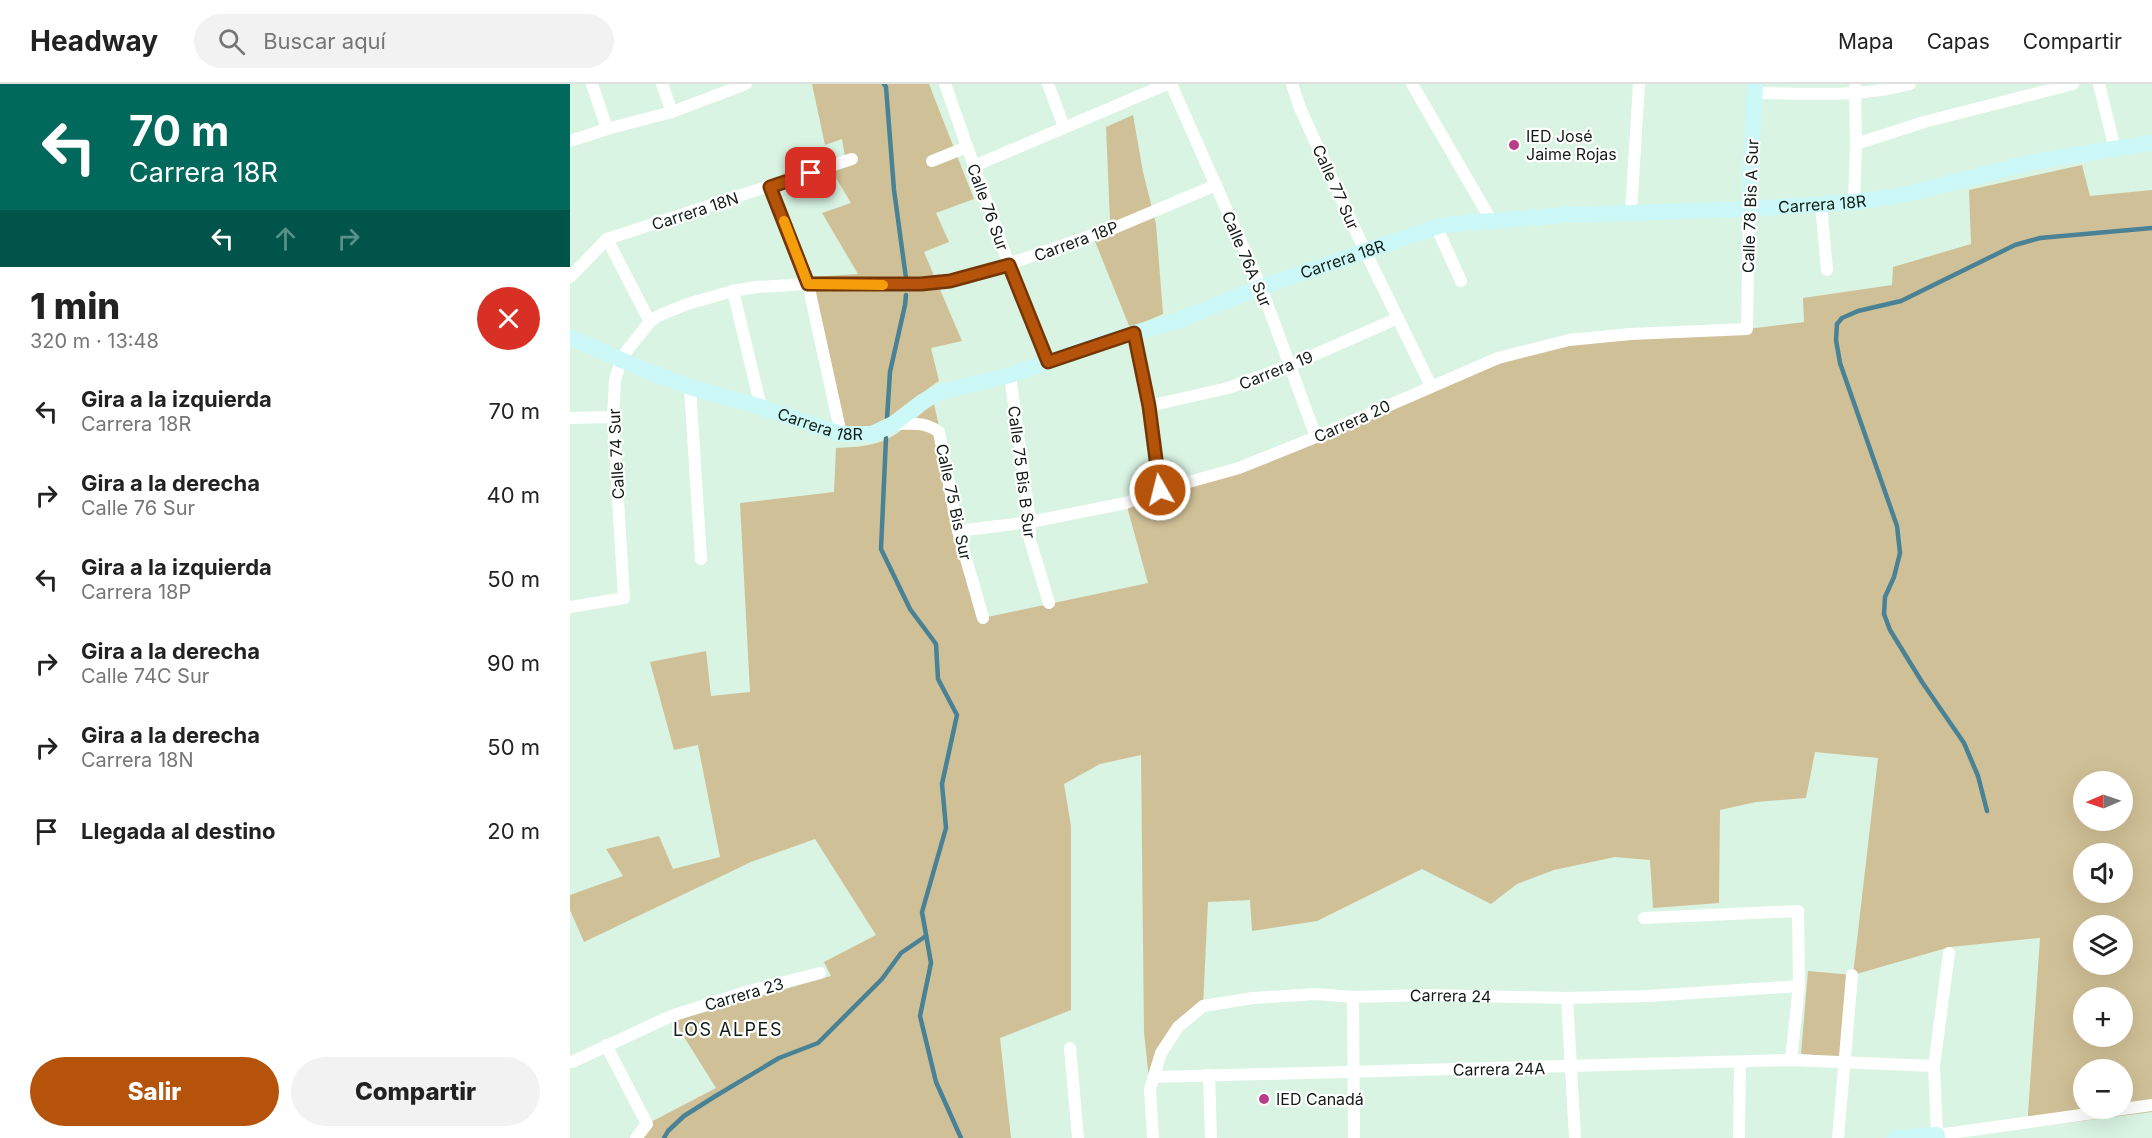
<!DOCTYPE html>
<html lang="es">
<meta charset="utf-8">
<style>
body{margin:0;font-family:Inter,sans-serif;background:#f2f2f2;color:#222;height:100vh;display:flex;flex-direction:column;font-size:22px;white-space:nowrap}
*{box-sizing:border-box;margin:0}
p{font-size:20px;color:#767676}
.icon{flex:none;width:33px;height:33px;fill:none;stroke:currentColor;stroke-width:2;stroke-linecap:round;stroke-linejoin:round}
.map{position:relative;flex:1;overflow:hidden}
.side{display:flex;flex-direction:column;background:#fff;width:570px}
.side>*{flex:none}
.hud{background:#00695c;color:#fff;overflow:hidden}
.needle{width:39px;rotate:268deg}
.tools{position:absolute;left:1503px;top:687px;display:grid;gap:12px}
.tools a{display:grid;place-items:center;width:60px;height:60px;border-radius:50%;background:#fff;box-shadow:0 6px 24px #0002;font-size:30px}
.pin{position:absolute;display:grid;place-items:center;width:51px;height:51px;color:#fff;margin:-26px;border-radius:12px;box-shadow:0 3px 9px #0006}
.me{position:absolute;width:66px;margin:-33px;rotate:352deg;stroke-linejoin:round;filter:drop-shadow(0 0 4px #0008)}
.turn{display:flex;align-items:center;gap:21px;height:126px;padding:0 30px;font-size:27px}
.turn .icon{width:78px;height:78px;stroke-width:2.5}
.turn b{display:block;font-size:42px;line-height:51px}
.lanes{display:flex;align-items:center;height:57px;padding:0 30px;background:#0003;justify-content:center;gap:30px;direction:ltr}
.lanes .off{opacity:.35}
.round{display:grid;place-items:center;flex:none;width:63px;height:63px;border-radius:32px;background:#f2f2f2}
.headline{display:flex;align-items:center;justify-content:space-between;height:102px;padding:0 30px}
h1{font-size:36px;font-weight:800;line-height:45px}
.action{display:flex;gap:12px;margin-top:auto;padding:12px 30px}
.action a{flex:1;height:69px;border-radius:36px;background:#b45309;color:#fff;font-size:24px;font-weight:800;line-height:69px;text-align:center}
.action a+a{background:#f2f2f2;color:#222}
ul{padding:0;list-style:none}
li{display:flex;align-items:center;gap:18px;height:84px;padding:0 30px}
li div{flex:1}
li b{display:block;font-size:22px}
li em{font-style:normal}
header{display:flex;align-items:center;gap:36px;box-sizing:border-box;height:84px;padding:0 30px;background:#fff;border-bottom:2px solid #e0e0e0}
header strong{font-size:28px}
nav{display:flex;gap:33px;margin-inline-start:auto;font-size:21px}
.search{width:420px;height:54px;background:#f2f2f2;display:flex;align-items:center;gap:15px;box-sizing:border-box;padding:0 21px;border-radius:33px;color:#767676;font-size:22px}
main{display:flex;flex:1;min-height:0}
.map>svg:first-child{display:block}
.green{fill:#d0c097;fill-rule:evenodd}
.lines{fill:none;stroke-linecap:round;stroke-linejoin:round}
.stream{stroke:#498195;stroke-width:4.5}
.street{stroke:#fff;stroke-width:12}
.secondary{stroke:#ccf8f7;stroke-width:16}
.route-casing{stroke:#753606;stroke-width:15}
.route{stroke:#b45309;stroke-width:10}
.slow{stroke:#f59e0b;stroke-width:10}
.poi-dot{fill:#ba3d8b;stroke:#fff;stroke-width:2}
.labels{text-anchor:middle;stroke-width:4.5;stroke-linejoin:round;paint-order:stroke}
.poi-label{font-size:16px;fill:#121c16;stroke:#fff;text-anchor:start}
.street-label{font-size:16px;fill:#121c16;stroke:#fff}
.neighbourhood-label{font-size:18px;letter-spacing:1.5px;fill:#121c16;stroke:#fff}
</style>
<header>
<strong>Headway</strong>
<div class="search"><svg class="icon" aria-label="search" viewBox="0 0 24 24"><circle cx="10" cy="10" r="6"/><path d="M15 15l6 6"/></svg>Buscar aquí</div>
<nav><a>Mapa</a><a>Capas</a><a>Compartir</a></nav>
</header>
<main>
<section class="side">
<div class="hud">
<div class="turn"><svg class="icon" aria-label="left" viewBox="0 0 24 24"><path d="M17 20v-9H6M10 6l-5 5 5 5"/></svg><div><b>70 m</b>Carrera 18R</div></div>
<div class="lanes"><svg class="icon" aria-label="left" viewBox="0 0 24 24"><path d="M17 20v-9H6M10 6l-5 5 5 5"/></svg><svg class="icon off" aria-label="ahead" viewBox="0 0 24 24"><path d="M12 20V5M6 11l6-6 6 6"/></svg><svg class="icon off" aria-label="right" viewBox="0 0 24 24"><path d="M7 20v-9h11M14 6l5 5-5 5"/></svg></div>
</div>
<div class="headline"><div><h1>1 min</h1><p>320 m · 13:48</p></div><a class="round" style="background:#d93025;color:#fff"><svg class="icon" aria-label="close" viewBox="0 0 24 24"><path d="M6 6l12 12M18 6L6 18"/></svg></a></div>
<ul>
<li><svg class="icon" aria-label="left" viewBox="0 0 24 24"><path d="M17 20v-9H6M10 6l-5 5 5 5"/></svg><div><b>Gira a la izquierda</b><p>Carrera 18R</p></div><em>70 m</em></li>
<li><svg class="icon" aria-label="right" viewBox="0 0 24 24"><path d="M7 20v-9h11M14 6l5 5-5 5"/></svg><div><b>Gira a la derecha</b><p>Calle 76 Sur</p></div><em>40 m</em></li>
<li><svg class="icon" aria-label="left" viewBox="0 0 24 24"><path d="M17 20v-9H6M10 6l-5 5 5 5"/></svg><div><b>Gira a la izquierda</b><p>Carrera 18P</p></div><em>50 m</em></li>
<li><svg class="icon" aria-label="right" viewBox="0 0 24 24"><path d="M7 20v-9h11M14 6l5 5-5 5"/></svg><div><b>Gira a la derecha</b><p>Calle 74C Sur</p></div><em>90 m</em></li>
<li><svg class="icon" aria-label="right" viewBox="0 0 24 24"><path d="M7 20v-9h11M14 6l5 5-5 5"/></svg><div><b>Gira a la derecha</b><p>Carrera 18N</p></div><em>50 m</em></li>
<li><svg class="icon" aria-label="arrive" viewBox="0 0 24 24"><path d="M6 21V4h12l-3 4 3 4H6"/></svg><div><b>Llegada al destino</b></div><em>20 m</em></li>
</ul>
<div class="action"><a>Salir</a><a>Compartir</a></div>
</section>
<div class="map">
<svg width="1582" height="1054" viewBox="0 0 1582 1054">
<rect width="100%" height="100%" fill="#d9f4e3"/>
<!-- green -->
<g class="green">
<path d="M242 0H359L404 115 366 129 379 158 354 168 392 257 361 264 369 297C350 309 319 339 298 343 292 345 282 343 275 342L241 193 288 190 252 129 281 119 257 79 275 73 272 55 255 61Z"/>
<polygon points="563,31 573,88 586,140 593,230 560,244 520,145 540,137 536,43"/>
<path d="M1512 81 1520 112 1582 106V1028L1457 1044 1470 854 1380 863 1283 891 1274 973 1231 970 1238 887 1283 891 1308 674 1245 668 1236 714 1186 718 1150 726 1149 819 1083 824 1080 776 1045 773 984 786 947 800 921 820 852 785 747 837 682 847 680 816 638 818 633 922 608 943 580 1005 574 948 571 671 530 680 494 700 501 742V926L430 954 441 1054H70L77 1040 146 1004 104 937 261 892 254 878 306 851 245 755 181 778 14 858 0 826V811L53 792 36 765 89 752 103 785 150 773 128 661 104 666 80 578 136 567 141 612 180 608 170 419 264 408 266 364C289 363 311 362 330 347 342 339 351 328 364 320L413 534 578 499 556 419 669 384 861 302 999 256 1177 245 1234 238 1233 214 1322 201 1323 183 1401 160 1399 106ZM1514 698H1552V736H1514ZM1514 770H1552V808H1514ZM1514 842H1552V880H1514ZM1514 914H1552V952H1514ZM1514 986H1552V1024H1514Z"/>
</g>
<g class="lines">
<!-- stream -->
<g class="stream">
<polyline points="314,0 316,3 324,106 336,194"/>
<polyline points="317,334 320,288 335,221 336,211"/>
<polyline points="316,354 311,465 340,525 366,560 368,595 387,631 372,700 376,744 352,828 361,879 350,932 366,998 391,1054"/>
<polyline points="1417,727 1408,692 1394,659 1352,598 1320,546 1314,530 1315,513 1324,493 1330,469 1327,442 1270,279 1266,256 1267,240 1272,234 1288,227 1331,217 1445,161 1470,154 1582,144"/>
<polyline points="94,1054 98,1047 114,1032 144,1013 209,974 248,959 312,895 331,869 356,852"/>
</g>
<!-- street -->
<g class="street">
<polyline points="22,0 37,45"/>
<polyline points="92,0 102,28"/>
<polyline points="375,0 439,181 478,278"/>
<polyline points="478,0 494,43"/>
<polyline points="601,0 691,203 746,353"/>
<polyline points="722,0 730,24 795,167 861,302"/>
<polyline points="842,0 921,136"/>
<polyline points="1529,0 1545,65"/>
<path d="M1185 9C1237 9 1290 14 1340 0"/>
<polyline points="0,57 37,45 102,28 176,0"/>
<polyline points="1286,60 1354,38 1503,0"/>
<polyline points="362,77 397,63"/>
<polyline points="404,82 597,0"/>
<polyline points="200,103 238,200 271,350"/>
<polyline points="1284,118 1286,60 1285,0"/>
<polyline points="1251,121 1257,186"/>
<polyline points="1061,128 1069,0"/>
<polyline points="866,142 891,197"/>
<polyline points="37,155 80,238"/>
<polyline points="0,193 37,155 282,75"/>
<polyline points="163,207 191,323"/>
<polyline points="564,249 579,322 590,406"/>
<polyline points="440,291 460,438 460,456 479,519"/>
<polyline points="120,303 131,475"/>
<polyline points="579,322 658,304 719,282 828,234"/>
<polyline points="0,334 43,333"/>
<path d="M323 340C340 340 355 337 369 348L388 447 413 534"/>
<polyline points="388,447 460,438 556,419 590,406 669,384 746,353 928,274 999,256 1061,250 1177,245 1179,125"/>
<polyline points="0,523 54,514 43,333 45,296 51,276 58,265 80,238 88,232 117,220 163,207 186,203 238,200 351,200 409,190 544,144 646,101"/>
<polyline points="1074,834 1228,827 1229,902 1221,976"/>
<polyline points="1379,869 1364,982 1367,1051 1582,1021"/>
<polyline points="783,913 784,1054"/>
<polyline points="997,914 1005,1054"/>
<polyline points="36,961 77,1040 66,1054"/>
<polyline points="500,964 508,1054"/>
<polyline points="2,978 101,932 179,907 250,889"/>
<polyline points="639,991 641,1054"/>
<polyline points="584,993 1221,976 1364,982"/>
<path id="s1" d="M583 1054 580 1005 591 969 608 943 633 922 683 914 746 910 783 913 856 911 997 914 1078 912 1229 902"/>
<polyline points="1169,1054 1170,979"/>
<polyline points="1268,1054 1282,891"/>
</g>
<!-- secondary -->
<g class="secondary">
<polyline points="1179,125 1185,0"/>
<path id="s2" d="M0 253 67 283 120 303 191 323 271 350H302L323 340 352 318 370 308 440 291 546 254 604 238 691 203 872 141 996 131 1179 125 1284 118 1334 111 1467 77 1582 59"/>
<polyline points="1325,1054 1367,1051 1367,1054"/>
</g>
</g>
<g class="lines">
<!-- route casing -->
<g class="route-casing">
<polyline id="route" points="241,89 200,103 238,200 351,200 380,197 439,181 478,278 564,249 579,322 590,406"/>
</g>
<!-- route -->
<use href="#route" class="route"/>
<!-- slow -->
<polyline class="slow" points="214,137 238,200 313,201"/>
</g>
<!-- markers -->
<g class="poi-dot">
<circle cx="944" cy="61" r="6"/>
<circle cx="694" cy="1015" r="6"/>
</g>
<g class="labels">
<!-- poi labels -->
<g class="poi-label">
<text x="956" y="58">IED José<tspan x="956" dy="18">Jaime Rojas</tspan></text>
<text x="706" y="1021">IED Canadá</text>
</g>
<!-- street labels -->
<g class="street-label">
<text transform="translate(766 103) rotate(66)" y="6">Calle 77 Sur</text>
<text dy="6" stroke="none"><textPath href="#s2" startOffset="1310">Carrera 18R</textPath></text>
<text transform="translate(1180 122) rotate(-88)" y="6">Calle 78 Bis A Sur</text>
<text transform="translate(418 123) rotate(70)" y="6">Calle 76 Sur</text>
<text transform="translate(125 127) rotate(-18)" y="6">Carrera 18N</text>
<text transform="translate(506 157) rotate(-20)" y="6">Carrera 18P</text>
<text transform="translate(677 175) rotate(67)" y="6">Calle 76A Sur</text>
<text dy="6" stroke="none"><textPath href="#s2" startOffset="824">Carrera 18R</textPath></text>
<text transform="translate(706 286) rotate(-22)" y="6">Carrera 19</text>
<text transform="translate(782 337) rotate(-24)" y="6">Carrera 20</text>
<text dy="6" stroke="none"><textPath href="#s2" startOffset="266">Carrera 18R</textPath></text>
<text transform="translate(46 370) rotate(-93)" y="6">Calle 74 Sur</text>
<text transform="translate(452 388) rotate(83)" y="6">Calle 75 Bis B Sur</text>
<text transform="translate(384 418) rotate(78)" y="6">Calle 75 Bis Sur</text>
<text transform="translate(174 910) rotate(-16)" y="6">Carrera 23</text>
<text dy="6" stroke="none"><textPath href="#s1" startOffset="399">Carrera 24</textPath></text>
<text transform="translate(929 985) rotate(-1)" y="6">Carrera 24A</text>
</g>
<!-- neighbourhood labels -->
<g class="neighbourhood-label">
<text x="158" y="952">LOS ALPES</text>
</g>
</g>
</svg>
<div class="tools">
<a><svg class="needle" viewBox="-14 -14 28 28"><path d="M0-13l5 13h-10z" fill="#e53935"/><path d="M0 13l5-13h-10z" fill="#767676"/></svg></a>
<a><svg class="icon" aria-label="sound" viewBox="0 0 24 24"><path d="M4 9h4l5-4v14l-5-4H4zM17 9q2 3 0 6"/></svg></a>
<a><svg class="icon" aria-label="layers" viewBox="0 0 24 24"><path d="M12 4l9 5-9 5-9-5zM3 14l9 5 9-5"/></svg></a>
<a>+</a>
<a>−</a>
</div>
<div class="pin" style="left:241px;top:89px;background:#d93025"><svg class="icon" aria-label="arrive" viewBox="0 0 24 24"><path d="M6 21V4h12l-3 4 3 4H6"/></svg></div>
<svg class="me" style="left:590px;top:406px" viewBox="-20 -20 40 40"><circle r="17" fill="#b45309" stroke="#fff" stroke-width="3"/><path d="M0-11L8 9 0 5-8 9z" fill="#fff"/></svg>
</div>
</main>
